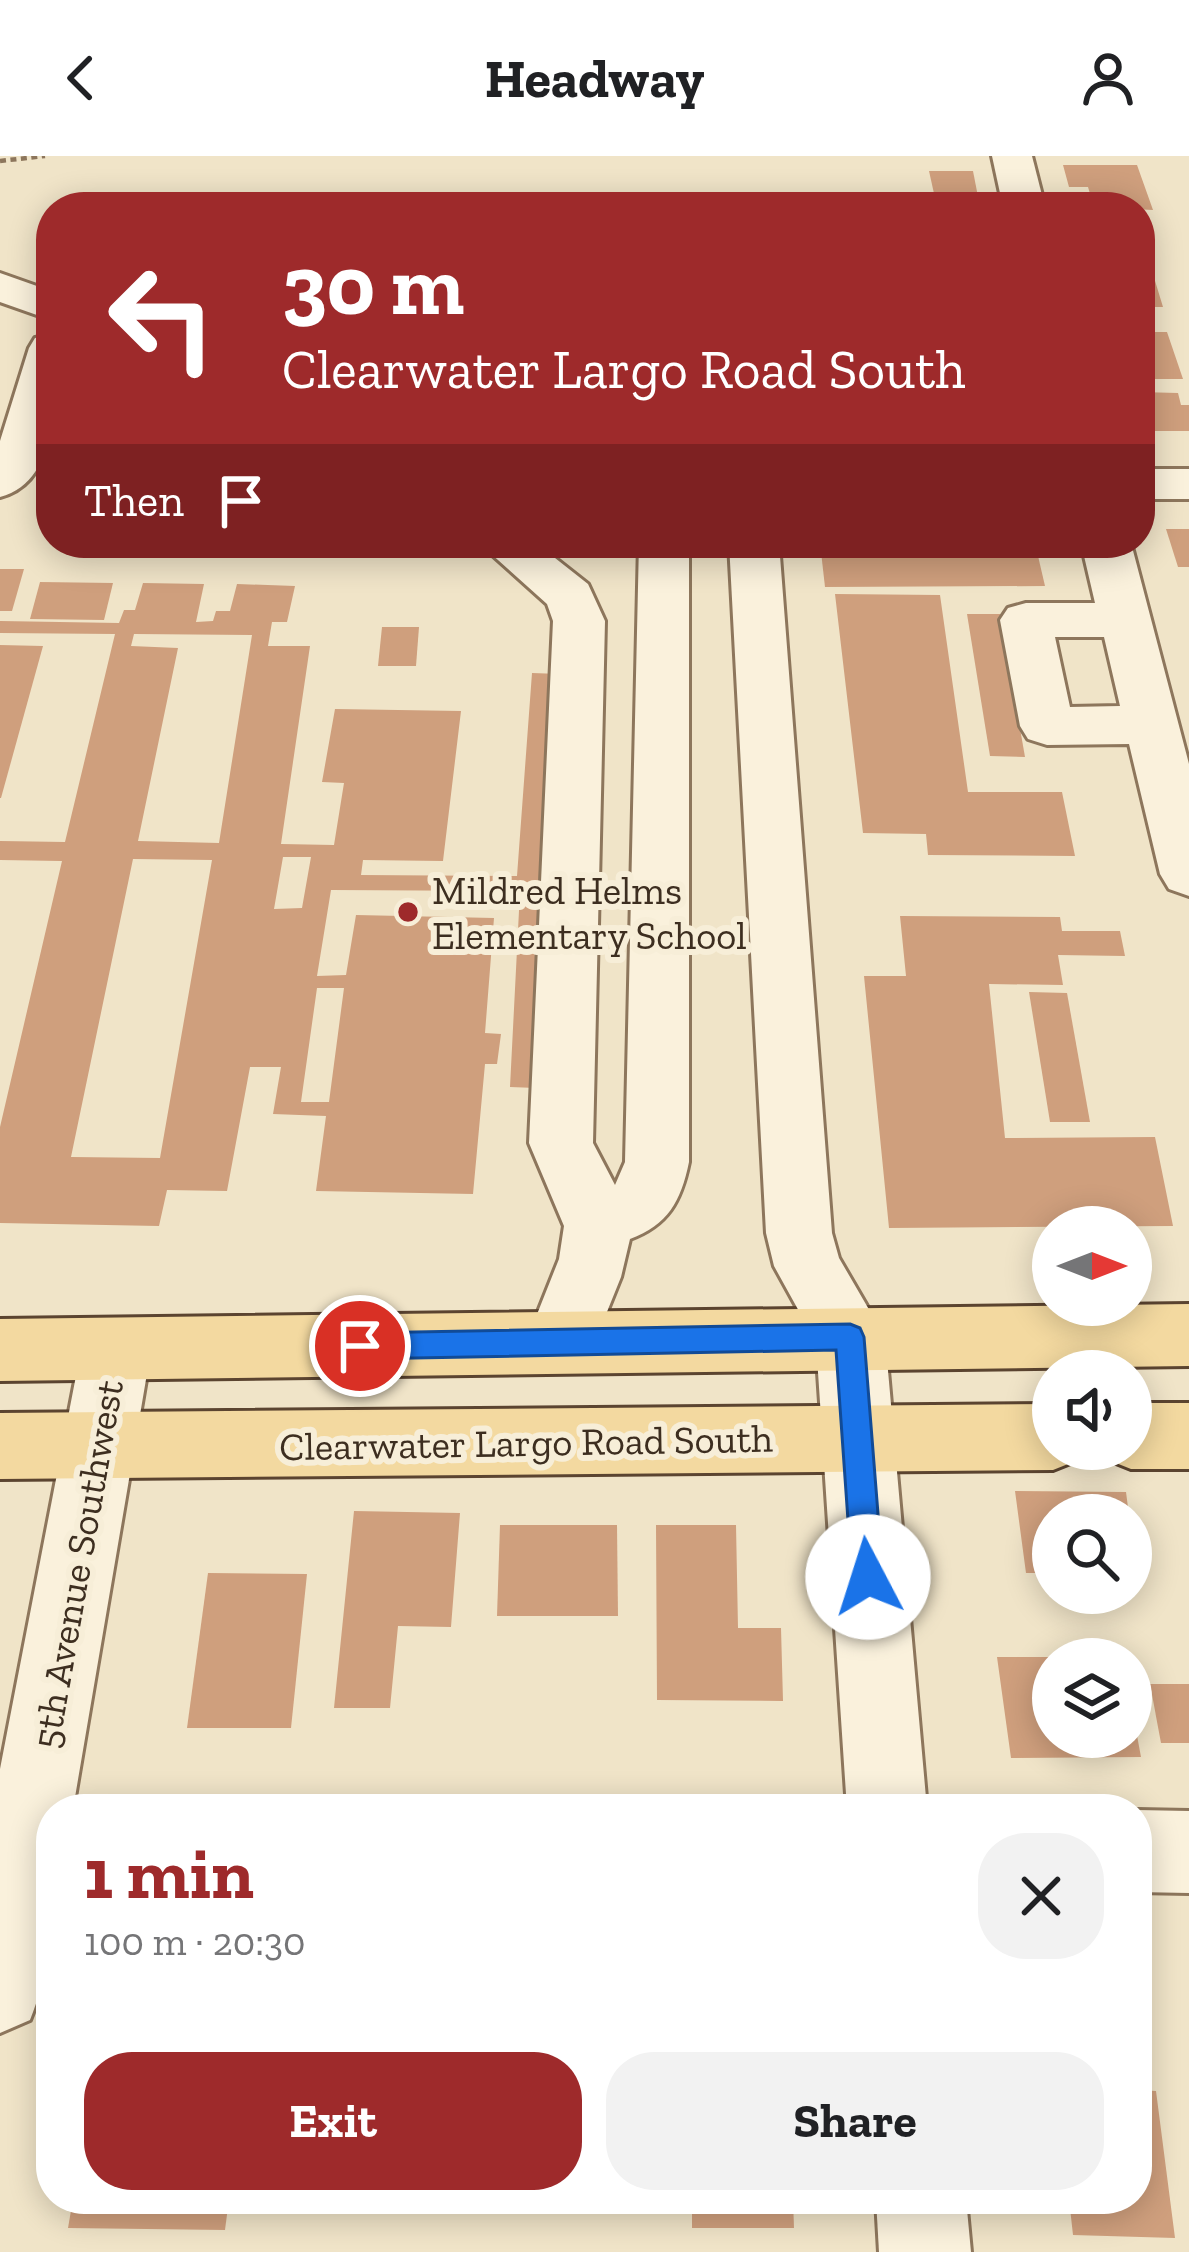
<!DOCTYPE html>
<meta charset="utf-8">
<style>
body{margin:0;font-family:"Zilla Slab",serif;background:#f2f2f2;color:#202124;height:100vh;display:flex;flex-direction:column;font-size:45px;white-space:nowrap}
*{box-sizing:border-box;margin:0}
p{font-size:39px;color:#757577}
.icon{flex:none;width:66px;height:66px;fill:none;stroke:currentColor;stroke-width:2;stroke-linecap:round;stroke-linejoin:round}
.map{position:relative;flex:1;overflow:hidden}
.sheet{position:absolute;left:36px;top:1638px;width:1116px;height:420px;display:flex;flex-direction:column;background:#fff;border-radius:48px;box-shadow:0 6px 30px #0003}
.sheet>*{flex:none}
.banner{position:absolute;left:36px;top:36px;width:1119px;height:366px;border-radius:48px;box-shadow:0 6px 30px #0003;background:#9e2a2b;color:#fff;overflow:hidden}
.needle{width:78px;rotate:90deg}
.fabs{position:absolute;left:1032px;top:1050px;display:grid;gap:24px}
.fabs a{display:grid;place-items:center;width:120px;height:120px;border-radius:50%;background:#fff;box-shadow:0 6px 30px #0003;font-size:60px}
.pin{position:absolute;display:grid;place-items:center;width:102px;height:102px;color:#fff;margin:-51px;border:6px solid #fff;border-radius:50%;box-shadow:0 3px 12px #0007}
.me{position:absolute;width:132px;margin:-66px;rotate:355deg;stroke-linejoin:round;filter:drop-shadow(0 0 9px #0008)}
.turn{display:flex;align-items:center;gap:42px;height:252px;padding:0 48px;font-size:54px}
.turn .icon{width:156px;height:156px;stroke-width:2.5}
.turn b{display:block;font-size:84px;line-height:102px}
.then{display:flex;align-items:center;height:114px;padding:0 48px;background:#0003;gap:24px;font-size:45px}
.round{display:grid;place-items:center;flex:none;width:126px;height:126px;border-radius:48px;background:#f2f2f2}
.head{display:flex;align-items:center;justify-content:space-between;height:204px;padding:0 48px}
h1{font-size:72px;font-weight:700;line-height:90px;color:#9e2a2b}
.action{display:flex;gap:24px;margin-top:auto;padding:24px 48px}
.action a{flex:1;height:138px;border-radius:48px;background:#9e2a2b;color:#fff;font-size:48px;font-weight:700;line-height:138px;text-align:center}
.action a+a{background:#f2f2f2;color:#202124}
header{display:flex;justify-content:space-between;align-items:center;height:156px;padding:0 48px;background:#fff;font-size:54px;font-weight:700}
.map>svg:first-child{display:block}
.building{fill:#cf9f7d;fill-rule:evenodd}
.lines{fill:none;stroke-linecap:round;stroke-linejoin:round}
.minor-casing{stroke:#8d765c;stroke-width:6}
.major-casing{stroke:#5b4430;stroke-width:6}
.path{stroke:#8d765c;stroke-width:4.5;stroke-dasharray:6 4.5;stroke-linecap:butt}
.minor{fill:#faf1dc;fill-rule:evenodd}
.major{fill:#f3d9a0;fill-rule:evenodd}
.route{fill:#1a73e8;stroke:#114b97;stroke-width:3}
.poi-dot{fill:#9e2a2b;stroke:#f7eed8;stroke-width:4.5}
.labels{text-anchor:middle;stroke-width:12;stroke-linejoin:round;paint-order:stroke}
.poi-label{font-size:39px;fill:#3d2e20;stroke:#f7eed8;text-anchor:start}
.street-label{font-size:39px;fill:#3d2e20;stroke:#f7eed8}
</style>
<header><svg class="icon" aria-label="back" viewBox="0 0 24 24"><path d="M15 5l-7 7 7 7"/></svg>Headway<svg class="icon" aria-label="person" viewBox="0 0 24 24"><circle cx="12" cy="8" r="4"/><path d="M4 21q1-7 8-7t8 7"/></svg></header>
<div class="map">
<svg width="1189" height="2096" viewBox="0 0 1189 2096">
<rect width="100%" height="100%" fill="#f0e4c8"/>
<!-- building -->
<g class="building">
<polygon points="1063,9 1137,9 1153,54 1094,51 1088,31 1069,31"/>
<polygon points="929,15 973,15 980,51 937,51"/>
<polygon points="1140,115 1152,115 1163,151 1144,151 1147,163 1140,163"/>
<polygon points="1140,176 1167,176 1183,223 1140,223"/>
<polygon points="1140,236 1178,237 1181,249 1189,249 1189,275 1143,275"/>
<polygon points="1166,373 1189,373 1189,411 1178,411"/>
<polygon points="820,387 1035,387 1045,430 825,431"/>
<polygon points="0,413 24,413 12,455 0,455"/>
<polygon points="40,426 113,427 104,464 30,463"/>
<path d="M143 427 204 428 196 466 213 465 216 455H230L237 428 295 430 287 466H272L268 490H310L281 688 334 689 344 627 322 626 335 553 461 555 443 705 363 704 361 719 517 720 532 517 560 518 536 932 510 931 520 735 331 734 317 820 346 819 356 759 494 762 485 877 501 878 497 908H485L473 1038 316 1035 326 960 273 958 281 911H250L227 1035 167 1034 159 1070 0 1067V971L62 705 0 704V685L65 686 115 478 0 477V465L119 467 124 454H135ZM134 478 252 479 219 687 138 685 178 492 131 490ZM283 701H311L302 752 274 753ZM133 703 212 704 160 1002 71 1001ZM317 832H344L329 946H301Z"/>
<polygon points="835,438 940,439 968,636 1062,636 1075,700 928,699 926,678 863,677"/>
<polygon points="967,458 1000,458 1025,601 990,600"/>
<polygon points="382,471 419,471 416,510 378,510"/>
<polygon points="0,489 43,490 1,642 0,642"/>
<polygon points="900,760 1060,761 1062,775 1120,775 1125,800 1058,799 1063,829 989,828 1005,982 1155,981 1173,1070 889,1072 864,820 906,820"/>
<polygon points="1029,836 1067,837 1090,966 1050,966"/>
<polygon points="1015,1335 1126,1336 1129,1359 1053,1359 1053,1417 1026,1417"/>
<polygon points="354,1355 460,1357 451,1471 398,1470 390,1552 334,1552"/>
<polygon points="500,1369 617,1369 618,1460 497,1460"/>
<polygon points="656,1369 736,1369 738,1472 781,1472 783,1545 657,1544"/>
<polygon points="208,1417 307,1418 291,1572 187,1572"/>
<polygon points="997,1501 1053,1501 1053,1581 1131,1581 1133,1558 1141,1601 1011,1602"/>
<polygon points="1150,1528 1189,1528 1189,1587 1161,1587"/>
<polygon points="1137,1934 1156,1935 1175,2082 1073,2079 1069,2043 1137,2043"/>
<polygon points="73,2043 229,2043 225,2074 68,2072"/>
<polygon points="692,2043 793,2043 794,2072 692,2072"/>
</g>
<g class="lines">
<!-- minor casing -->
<g class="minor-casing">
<g id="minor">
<polygon points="992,0 1032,0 1045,51 1003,51"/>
<polygon points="0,117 51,135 51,164 0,146"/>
<path d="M51 179C51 230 65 324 0 341V285L29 192 35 182Z"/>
<rect x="1140" y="313" width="49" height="30"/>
<path d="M479 387H536L588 428 605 465 593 987 615 1029 625 1006 639 387H689V1006C681 1045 668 1069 630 1083L621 1121 586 1208 561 1217 536 1208 526 1186 559 1103 564 1070 529 987 553 465 547 448Z"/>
<polygon points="729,387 779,387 832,1077 839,1102 885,1181 927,1653 847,1653 816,1186 774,1110 766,1077"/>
<path d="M1081 387H1131L1189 608V740L1169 733 1160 718 1129 588 1047 589 1028 583 1020 570 1000 464 1008 452 1026 447H1095ZM1055 481H1104L1120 550 1070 551Z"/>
<path d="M116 1163 141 1172 151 1194 73 1653H51C51 1725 58 1797 30 1864L0 1877V1613L81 1194 91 1172Z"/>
<polygon points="1137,1654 1189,1655 1189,1737 1137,1736"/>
<polygon points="876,2043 966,2043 971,2096 879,2096"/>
</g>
</g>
<!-- major casing -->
<g class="major-casing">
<g id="major">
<polygon points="1189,1148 1189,1210 0,1225 0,1163"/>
<polygon points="1131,1247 1189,1247 1189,1313 1131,1313 1106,1303 1101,1293 1131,1293"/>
<polygon points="1053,1248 1053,1293 1083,1293 1078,1304 1053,1314 0,1323 0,1257"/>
</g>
</g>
<!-- path -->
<polyline class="path" points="0,5 45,0"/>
<!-- minor -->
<use href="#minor" class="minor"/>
<!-- major -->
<use href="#major" class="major"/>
</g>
<!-- route -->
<polygon class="route" points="850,1168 860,1172 864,1181 883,1421 879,1432 868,1436 857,1432 852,1421 836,1194 360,1203 350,1199 346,1190 350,1181 360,1177"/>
<!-- markers -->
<circle class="poi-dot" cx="408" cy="756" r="12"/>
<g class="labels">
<!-- poi labels -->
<g class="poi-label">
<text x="432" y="748">Mildred Helms<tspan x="432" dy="45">Elementary School</tspan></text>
</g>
<!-- street labels -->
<g class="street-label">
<text transform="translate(526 1286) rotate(-1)" y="14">Clearwater Largo Road South</text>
<text transform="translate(77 1408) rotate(-80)" y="14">5th Avenue Southwest</text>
</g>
</g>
</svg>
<div class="fabs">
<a><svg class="needle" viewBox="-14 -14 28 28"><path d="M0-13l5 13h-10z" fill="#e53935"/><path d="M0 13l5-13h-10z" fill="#757577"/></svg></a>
<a><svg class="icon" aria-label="sound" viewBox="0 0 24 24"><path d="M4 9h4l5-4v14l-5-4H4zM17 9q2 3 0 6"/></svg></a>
<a><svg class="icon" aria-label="search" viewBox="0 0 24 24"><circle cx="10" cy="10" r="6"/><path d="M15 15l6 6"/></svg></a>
<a><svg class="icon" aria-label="layers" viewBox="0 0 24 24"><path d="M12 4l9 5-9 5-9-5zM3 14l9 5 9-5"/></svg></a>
</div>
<div class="pin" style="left:360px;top:1190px;background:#d93025"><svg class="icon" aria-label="arrive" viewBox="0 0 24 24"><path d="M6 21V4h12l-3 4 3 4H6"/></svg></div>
<svg class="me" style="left:868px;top:1421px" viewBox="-20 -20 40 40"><circle r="19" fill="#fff"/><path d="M0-13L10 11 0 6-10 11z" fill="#1a73e8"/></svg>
<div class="banner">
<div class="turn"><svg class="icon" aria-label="left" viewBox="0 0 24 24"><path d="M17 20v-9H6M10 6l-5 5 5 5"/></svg><div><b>30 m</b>Clearwater Largo Road South</div></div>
<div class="then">Then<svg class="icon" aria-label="arrive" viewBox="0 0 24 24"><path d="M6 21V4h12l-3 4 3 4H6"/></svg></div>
</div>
<section class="sheet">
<div class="head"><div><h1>1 min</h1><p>100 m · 20:30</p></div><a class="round"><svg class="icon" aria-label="close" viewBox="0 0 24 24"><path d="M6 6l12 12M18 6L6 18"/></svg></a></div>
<div class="action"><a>Exit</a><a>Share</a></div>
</section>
</div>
